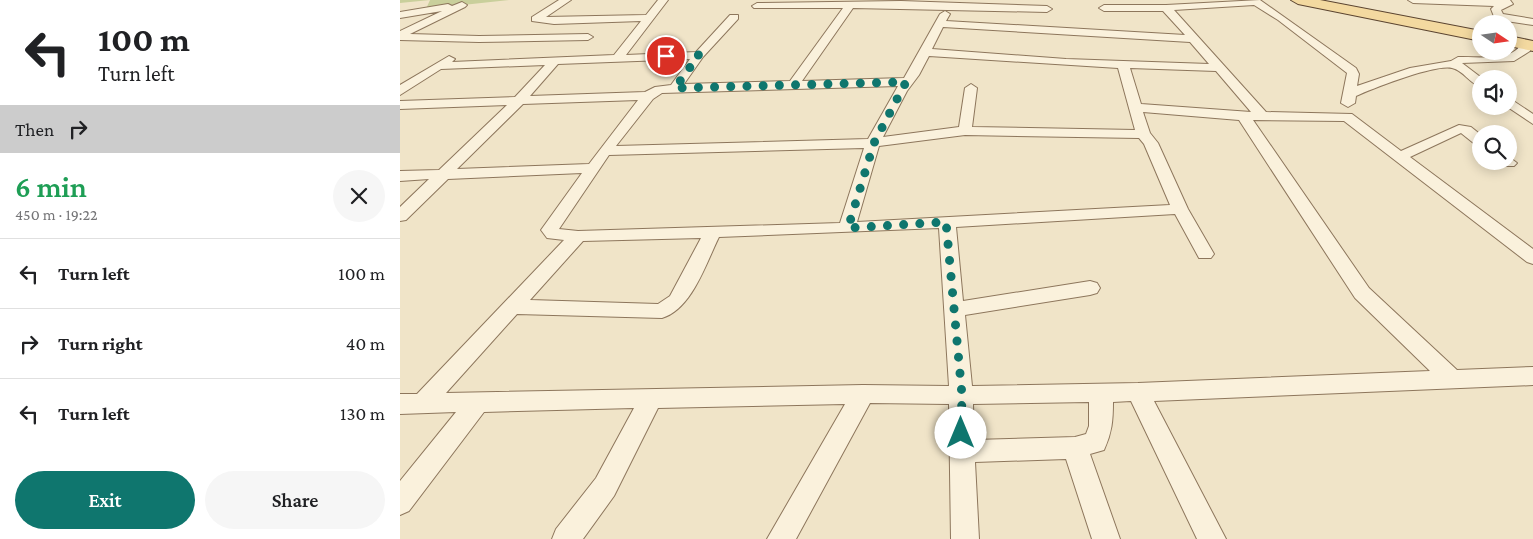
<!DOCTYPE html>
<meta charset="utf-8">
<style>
body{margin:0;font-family:"Crimson Pro",serif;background:#f6f6f6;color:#202124;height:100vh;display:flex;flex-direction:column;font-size:19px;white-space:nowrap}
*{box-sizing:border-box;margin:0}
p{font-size:16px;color:#757577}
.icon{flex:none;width:28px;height:28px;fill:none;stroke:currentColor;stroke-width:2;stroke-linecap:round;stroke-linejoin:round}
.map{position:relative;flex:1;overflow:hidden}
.side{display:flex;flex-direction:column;background:#fff;width:400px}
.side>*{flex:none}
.top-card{background:#fff;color:#202124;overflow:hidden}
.needle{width:32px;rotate:103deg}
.controls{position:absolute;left:1072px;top:15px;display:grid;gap:10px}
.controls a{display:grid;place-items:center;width:45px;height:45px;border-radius:50%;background:#fff;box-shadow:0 2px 12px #0003;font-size:25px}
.pin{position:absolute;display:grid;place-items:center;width:42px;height:42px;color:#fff;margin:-21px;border:2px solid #fff;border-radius:50%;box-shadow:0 1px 5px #0007}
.me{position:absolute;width:55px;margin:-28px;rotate:0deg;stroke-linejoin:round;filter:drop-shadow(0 0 4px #0008)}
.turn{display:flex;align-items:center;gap:18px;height:105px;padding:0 15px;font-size:22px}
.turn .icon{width:65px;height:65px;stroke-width:2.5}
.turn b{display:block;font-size:35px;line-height:42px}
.then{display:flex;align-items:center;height:48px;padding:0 15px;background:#0003;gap:10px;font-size:19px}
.round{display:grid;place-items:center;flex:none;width:52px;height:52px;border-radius:26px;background:#f6f6f6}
.headline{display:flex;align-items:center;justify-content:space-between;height:85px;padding:0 15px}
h1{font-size:30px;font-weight:600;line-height:38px;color:#1e9e55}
.button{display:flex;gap:10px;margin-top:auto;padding:10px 15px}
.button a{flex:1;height:58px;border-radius:30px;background:#0f766e;color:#fff;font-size:20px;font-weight:600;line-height:58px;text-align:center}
.button a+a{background:#f6f6f6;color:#202124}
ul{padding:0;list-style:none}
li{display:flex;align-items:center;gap:15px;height:70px;padding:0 15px;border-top:1px solid #e0e0e0}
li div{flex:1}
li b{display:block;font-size:19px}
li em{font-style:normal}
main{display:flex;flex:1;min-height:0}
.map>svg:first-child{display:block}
.green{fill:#c9cf9b}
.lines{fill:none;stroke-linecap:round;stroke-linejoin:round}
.street-casing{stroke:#8d765c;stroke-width:2}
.primary-casing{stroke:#5b4430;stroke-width:2}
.street{fill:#faf1dc;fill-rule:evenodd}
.primary{fill:#f3d9a0;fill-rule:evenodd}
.route{stroke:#0f766e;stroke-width:9;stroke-dasharray:0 16.2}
</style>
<main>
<section class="side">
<div class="top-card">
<div class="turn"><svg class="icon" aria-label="left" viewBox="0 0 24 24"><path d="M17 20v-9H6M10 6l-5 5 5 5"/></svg><div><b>100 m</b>Turn left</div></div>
<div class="then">Then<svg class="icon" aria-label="right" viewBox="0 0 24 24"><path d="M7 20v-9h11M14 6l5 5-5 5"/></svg></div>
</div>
<div class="headline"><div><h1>6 min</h1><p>450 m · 19:22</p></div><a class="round"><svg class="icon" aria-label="close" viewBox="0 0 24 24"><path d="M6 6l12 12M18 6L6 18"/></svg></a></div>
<ul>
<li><svg class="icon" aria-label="left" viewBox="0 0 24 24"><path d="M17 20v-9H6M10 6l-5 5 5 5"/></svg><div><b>Turn left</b></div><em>100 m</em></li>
<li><svg class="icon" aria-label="right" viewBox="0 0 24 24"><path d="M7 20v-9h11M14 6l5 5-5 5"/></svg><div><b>Turn right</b></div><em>40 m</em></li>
<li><svg class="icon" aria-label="left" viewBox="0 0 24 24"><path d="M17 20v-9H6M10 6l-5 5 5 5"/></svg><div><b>Turn left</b></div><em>130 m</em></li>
</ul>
<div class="button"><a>Exit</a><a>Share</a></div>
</section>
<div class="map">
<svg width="1133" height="539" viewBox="0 0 1133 539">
<rect width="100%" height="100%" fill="#f0e4c8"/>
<!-- green -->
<polygon class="green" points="0,0 109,0 26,9 30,0 0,3"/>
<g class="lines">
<!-- street casing -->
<g class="street-casing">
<g id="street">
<path d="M159 0H171L146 17 246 15 258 0H268L226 55 296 52 330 15H338V19L303 57 284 84 390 81 443 8H354L352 6 357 3 501 1 647 6 652 9 647 12 453 8 402 81 504 78 540 14 545 11 550 14 546 21 785 35 763 11H704L699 8 704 5H766L860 0 956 68 959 74 957 86 1010 68 1051 61 1058 57C1079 56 1111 63 1122 43H1130V51L1114 61 1062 63 1083 79H1081V87C1070 84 1063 70 1052 68 1035 64 974 88 956 96L955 103 948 107 941 103 947 73 878 20 854 5 774 10 866 112 952 114 1001 151 1059 125 1071 127 1081 135V146L1076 145 1061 133 1010 157 1133 249V264L1127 262 944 121 853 120 969 288 1057 370 1133 367V385L754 401 826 539H797L731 401 713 402C713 420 712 433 704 450L690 454 720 539H692L666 459 575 462 579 539H551L549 404 470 403 396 539H367L445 404 258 408 214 496 183 539H152L156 529 196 478 234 408 84 412 9 511 0 515V481L56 412 0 414V394H17L164 240 147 238 141 230 182 173 48 179 6 220 0 221V207L29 179 0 181V171L39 170 107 105 0 109V101L115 97 145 65 41 69 0 95V85L49 56 55 59 52 62 214 55 241 21 154 24 132 21V17ZM543 27 790 42 809 64 666 59 532 49ZM529 56 718 68 735 130 572 127 577 88 571 84 565 88 559 127 483 137 507 91 519 75ZM290 59 271 85 255 87 245 92 130 96 158 64ZM730 68 816 71 851 112 741 104ZM498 86 468 139 216 146 253 99 262 93ZM238 100 189 164 57 169 123 104ZM743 112 839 120 955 298 1030 371 738 383 572 386 565 315 690 295 697 293 700 288 697 283 690 281 563 301 556 227 775 214 799 258H811L814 254 788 209 758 143 750 133ZM565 135 739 138 744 144 770 205 457 222 479 146ZM464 148 440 223 178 231 159 229 209 155ZM539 228 549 386 463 385 46 393 117 314 262 318C292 309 306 263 319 237ZM301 238 270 296 258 304 130 300 183 241ZM689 402V426L686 434 675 437 574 440 573 404Z"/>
<polygon points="1008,0 1110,0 1113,4 1101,10 1103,14 1133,19 1133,25 1106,21 1107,24 1097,24 1091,9 1094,6 1013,3"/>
<polygon points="62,2 67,5 65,7 10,34 79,36 188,34 193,37 188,40 79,42 0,40 0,31 42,11 0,18 0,12 48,4 52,6"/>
<polygon points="1109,98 1133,114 1133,124 1106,106 1109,106"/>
<polygon points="1109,157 1117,163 1114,166 1104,166 1100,161 1109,161"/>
</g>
</g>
<!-- primary casing -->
<g class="primary-casing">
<g id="primary">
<polygon points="891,0 920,0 1081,31 1081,41 898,4"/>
<polygon points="1109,36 1133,41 1133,51 1109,46"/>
</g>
</g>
<!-- street -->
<use href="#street" class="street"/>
<!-- primary -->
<use href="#primary" class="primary"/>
</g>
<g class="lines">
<!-- route -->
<polyline class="route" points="266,56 299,55 275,88 506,82 474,143 448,228 546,222 562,395 561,433"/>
</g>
</svg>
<div class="controls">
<a><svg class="needle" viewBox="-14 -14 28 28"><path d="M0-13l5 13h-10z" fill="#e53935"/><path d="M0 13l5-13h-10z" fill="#757577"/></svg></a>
<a><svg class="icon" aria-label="sound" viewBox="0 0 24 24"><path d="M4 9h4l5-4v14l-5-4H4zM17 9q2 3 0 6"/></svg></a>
<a><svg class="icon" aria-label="search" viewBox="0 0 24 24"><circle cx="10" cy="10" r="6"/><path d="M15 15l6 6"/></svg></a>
</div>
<div class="pin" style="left:266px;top:56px;background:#d93025"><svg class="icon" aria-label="arrive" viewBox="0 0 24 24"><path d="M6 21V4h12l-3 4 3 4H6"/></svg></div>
<svg class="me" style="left:561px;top:433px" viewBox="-20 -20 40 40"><circle r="19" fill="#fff"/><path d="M0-13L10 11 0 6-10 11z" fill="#0f766e"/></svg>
</div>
</main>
